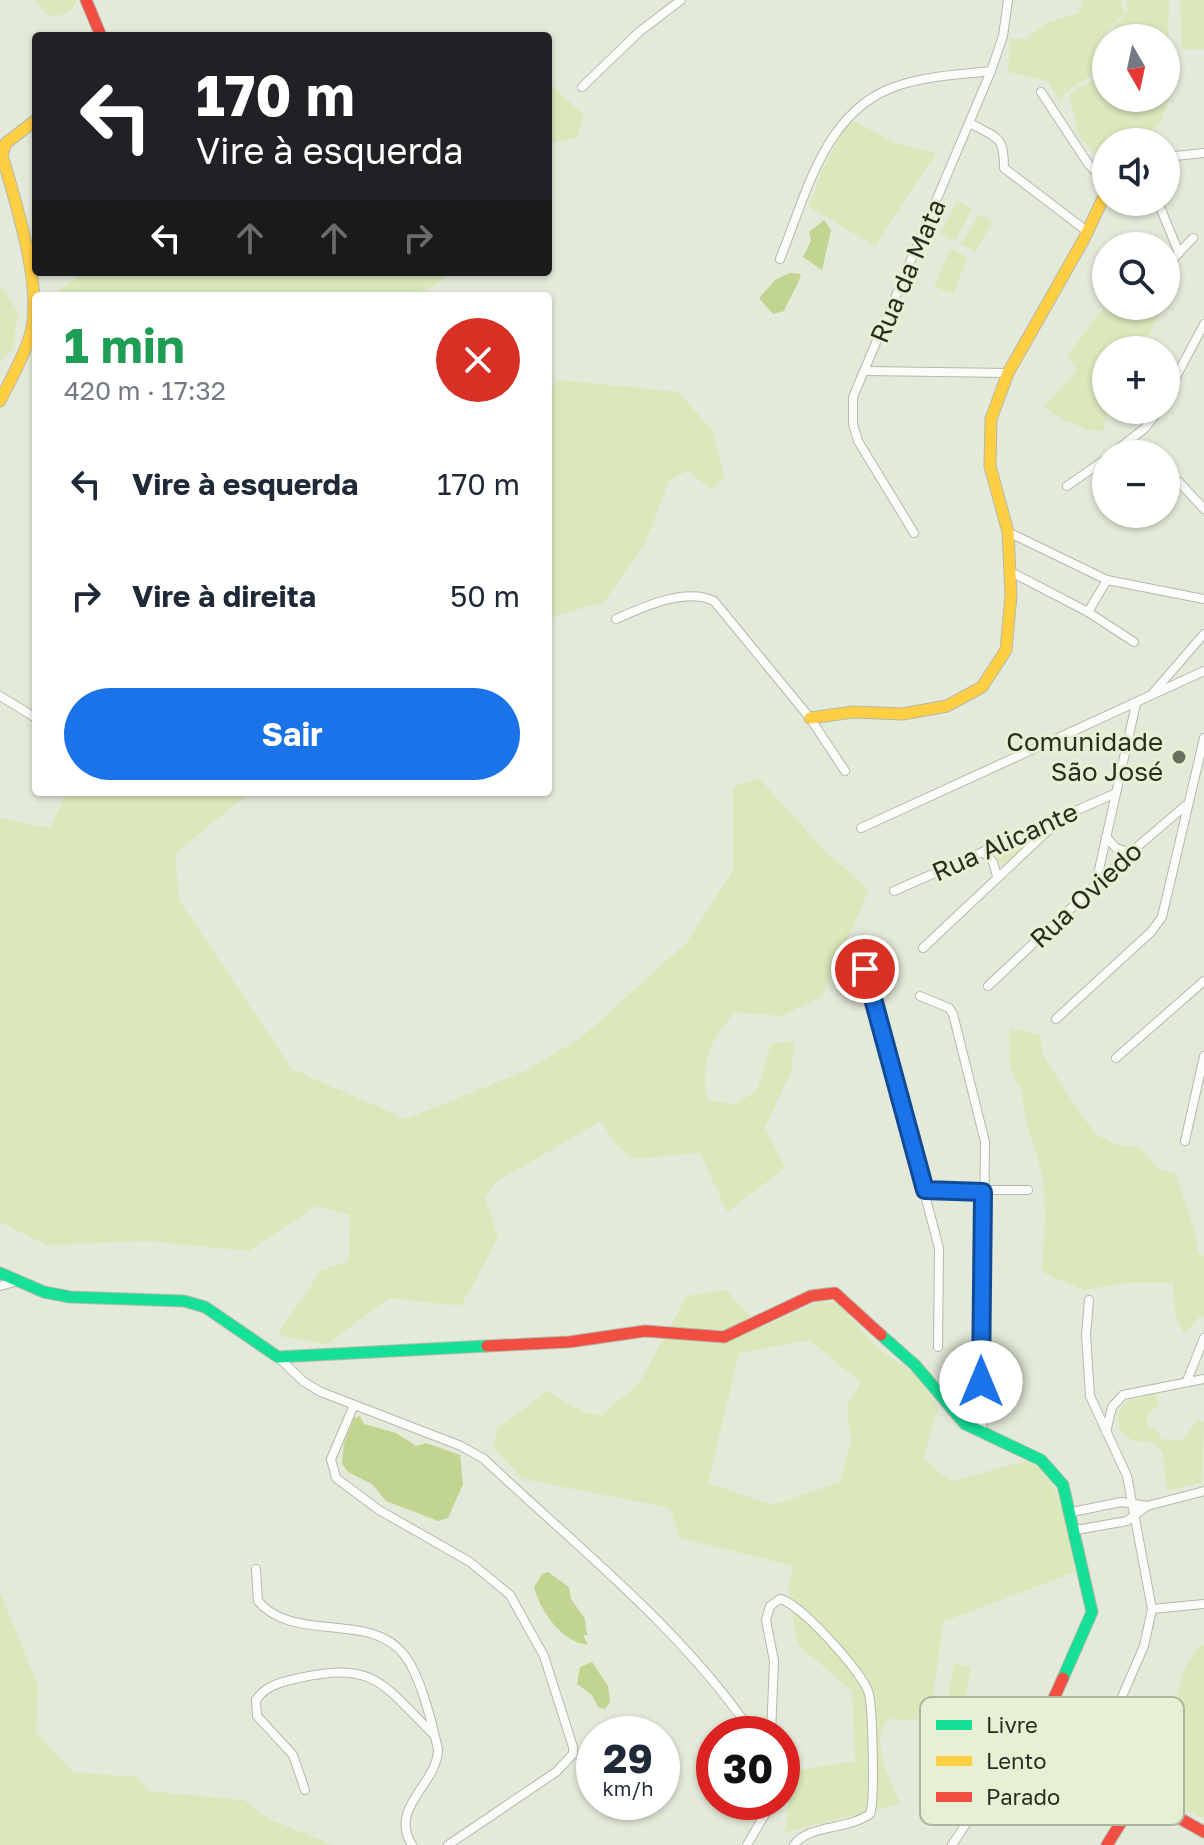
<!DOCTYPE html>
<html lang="pt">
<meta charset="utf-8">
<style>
body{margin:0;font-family:"Golos Text",sans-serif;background:#f6f6f7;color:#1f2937;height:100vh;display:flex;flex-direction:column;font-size:30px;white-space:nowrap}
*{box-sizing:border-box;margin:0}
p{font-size:26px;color:#747a83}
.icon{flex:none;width:44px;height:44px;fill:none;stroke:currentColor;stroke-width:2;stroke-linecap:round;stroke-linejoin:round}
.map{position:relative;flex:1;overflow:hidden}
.panel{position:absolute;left:32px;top:292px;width:520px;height:504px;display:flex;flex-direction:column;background:#fff;border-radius:8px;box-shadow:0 2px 6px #0004}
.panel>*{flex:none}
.guide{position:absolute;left:32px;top:32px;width:520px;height:244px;border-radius:8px;box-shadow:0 2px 6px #0004;background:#202124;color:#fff;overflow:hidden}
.needle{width:52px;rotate:171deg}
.buttons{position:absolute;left:1092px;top:24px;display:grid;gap:16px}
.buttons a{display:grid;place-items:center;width:88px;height:88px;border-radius:50%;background:#fff;box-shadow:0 2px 6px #0004;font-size:40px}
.speed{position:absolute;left:576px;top:1716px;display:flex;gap:16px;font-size:40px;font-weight:700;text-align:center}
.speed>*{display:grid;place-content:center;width:104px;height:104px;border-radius:50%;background:#fff;box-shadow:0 2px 6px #0004;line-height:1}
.speed small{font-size:20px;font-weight:400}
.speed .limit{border:12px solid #d22;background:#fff;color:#111}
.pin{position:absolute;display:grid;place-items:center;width:68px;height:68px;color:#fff;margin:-34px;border:4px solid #fff;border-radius:50%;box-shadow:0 2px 8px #0007}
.me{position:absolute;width:88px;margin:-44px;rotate:0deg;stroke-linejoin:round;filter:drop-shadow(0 0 6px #0008)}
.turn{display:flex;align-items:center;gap:28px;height:168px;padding:0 32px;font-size:36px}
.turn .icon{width:104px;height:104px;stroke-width:2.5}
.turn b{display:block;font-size:56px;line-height:68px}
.lanes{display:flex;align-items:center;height:76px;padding:0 32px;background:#0003;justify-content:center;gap:40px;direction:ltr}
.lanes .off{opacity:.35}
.round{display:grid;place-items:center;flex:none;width:84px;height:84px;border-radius:42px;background:#f6f6f7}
.summary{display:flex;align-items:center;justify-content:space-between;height:136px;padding:0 32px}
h1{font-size:48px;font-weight:700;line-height:60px;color:#1e9e55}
.primary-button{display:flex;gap:16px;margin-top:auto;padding:16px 32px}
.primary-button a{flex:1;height:92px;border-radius:48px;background:#1a73e8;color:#fff;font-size:32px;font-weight:700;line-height:92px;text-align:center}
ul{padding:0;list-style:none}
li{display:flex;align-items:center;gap:24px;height:112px;padding:0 32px}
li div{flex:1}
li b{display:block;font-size:30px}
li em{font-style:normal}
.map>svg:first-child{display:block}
.green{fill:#dbe8bc;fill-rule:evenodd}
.water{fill:#c1d490}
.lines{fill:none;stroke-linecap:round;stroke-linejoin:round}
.street-casing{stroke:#b5b9ac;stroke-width:10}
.fast-casing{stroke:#b5b9ac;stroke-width:13}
.slow-casing{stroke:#b5b9ac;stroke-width:13}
.jam-casing{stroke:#b5b9ac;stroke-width:13}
.street{stroke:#fbfcf9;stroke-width:8}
.fast{stroke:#16e098;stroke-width:11}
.slow{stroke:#ffcf43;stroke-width:11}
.jam{stroke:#f24e42;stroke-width:11}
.route-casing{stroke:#114b97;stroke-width:20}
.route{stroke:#1a73e8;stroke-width:14}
.poi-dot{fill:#6a6e61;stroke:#e7f0d3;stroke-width:3}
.labels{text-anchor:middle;stroke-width:6;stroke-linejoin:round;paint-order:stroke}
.street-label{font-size:26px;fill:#292c21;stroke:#e7f0d3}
.poi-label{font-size:26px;fill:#292c21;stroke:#e7f0d3;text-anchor:end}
.key{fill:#e7f0d3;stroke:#aeb59e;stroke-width:2}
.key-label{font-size:22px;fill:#292c21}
</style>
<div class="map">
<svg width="1204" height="1845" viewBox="0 0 1204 1845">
<rect width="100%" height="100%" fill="#e4ead9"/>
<!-- green -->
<g class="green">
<path d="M35 0H77C72 15 58 18 45 14Z"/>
<path d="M1083 0H1121L1123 14 1097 44 1106 38V98H1166V38H1106L1128 10 1126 0H1169L1167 104 1161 122 1138 142H1106L1104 161 1080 138 1069 94 1102 75 1105 62 1099 51 1102 68C1087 81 1070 84 1059 101L1047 81 1008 72 1010 39H1027L1046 23 1079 13Z"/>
<polygon points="1180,0 1204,0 1204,49 1182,49"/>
<polygon points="548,82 584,115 577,138 548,143"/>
<polygon points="850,119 895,143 936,153 875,246 809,207 822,170"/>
<polygon points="957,201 972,208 955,241 940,234"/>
<polygon points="979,214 993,222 975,252 961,244"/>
<polygon points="950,249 968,257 953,294 934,287"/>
<polygon points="83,272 450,272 435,286 410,296 55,294"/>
<polygon points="0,284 18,312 13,349 0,361"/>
<polygon points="1106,305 1157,306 1160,311 1141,350 1106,350 1106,410 1112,410 1107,413 1104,431 1091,431 1064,420 1043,407 1077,371 1067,356"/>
<polygon points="560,380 678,392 712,430 725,477 711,489 688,471 670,479 644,545 604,602 548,618 548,389"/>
<path d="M759 778 825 851 869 890 822 997 781 1016 735 1012C709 1042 701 1061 707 1100L735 1104 757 1091 771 1044 795 1041 791 1072 765 1127 785 1168 727 1212 700 1153 632 1159 612 1140 601 1121 496 1182 485 1197 498 1238 461 1306 389 1298 327 1344 278 1336C290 1310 307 1297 319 1271L349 1261 350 1215 317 1206 249 1251 148 1241 47 1245 0 1222V818L50 828 67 792H250L175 854 179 900 292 1069 406 1119 527 1070 582 1037 687 942 733 870V787Z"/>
<polygon points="1042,830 1003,866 993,852"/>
<path d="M1010 1028 1040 1035 1043 1055 1083 1118 1099 1136 1117 1145 1139 1147 1159 1169 1176 1174 1195 1232 1198 1253 1204 1256V1317L1201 1315 1184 1334 1175 1314 1173 1283H1125L1083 1290 1042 1272C1044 1238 1048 1202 1040 1167 1032 1135 1023 1125 1022 1089 1006 1073 1009 1049 1010 1028Z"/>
<path d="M726 1290 761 1328 821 1301 839 1303 877 1348 918 1376 938 1408 923 1459 951 1481 1029 1460 1049 1475 1068 1525 1075 1572 943 1622 933 1700 982 1722 887 1719C870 1745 890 1778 900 1804L785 1832 792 1771 855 1761 852 1691 798 1645 788 1587 793 1566 680 1538 670 1508 522 1479 493 1446 498 1428 547 1391 583 1412 601 1416 639 1383 687 1296ZM810 1340 861 1383 847 1405 851 1442 840 1482 773 1505 708 1483 739 1353Z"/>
<polygon points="1155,1392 1159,1405 1146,1416 1148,1428 1157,1430 1161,1439 1183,1440 1198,1419 1204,1422 1202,1482 1167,1491 1163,1454 1153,1442 1133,1441 1119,1429 1117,1413 1128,1401"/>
<polygon points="0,1592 38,1685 36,1733 74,1772 137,1777 147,1791 244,1800 269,1819 333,1845 0,1845"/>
<polygon points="1200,1645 1204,1645 1204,1818 1149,1794 1139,1778 1172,1713 1185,1667"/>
<polygon points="954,1664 971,1667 965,1701 948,1698"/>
</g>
<!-- water -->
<g class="water">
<polygon points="824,220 831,230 822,270 803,257 811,241 809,232"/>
<path d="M790 273 801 274C798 287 789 298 784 311L773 314 759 298 775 280Z"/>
<polygon points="360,1416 364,1424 396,1433 416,1446 426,1443 460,1455 463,1484 448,1518 438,1521 386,1501 372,1484 348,1472 342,1464 344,1443 354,1418"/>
<path d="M548 1572 569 1587 571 1599 585 1619 587 1635H583L588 1645C562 1642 540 1611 534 1587L542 1574Z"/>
<polygon points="592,1662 608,1686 610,1702 605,1709 598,1707 592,1695 577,1684 580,1667"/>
</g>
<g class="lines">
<!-- street casing -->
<g class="street-casing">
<g id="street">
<polyline points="582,87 639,32 681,0"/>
<polyline points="1041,92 1089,165 1106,182"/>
<path d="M970 123C998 139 1004 135 1004 168L1088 232"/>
<polyline points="1166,157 1204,153"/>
<polyline points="1158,202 1179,253"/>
<path d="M780 259C805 198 823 116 889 89 920 76 958 75 991 71"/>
<polyline points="1166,266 1193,238"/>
<polyline points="866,371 1008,373"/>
<polyline points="1166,396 1204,324"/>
<polyline points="1112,454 1145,428 1159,410"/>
<polyline points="1179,482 1204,509"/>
<polyline points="1067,486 1106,459"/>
<polyline points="1008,532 1107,580 1204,599"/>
<polyline points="914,533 858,441 853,424 853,397 991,71 1003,36 1008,0"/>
<polyline points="1011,572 1088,612 1134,642"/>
<polyline points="1088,612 1107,580"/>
<path d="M616 619C644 607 685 587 714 601L810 718 845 771"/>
<polyline points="1152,694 1204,634"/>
<polyline points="0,696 36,718"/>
<polyline points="861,828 1204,671"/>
<polyline points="1106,837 1116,848 1130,853"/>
<polyline points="983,852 993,862 997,876"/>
<polyline points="1096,883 1136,704"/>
<polyline points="894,891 1116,793"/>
<polyline points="923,948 1057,822"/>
<polyline points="865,969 939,1248 938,1347"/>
<polyline points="988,986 1130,853 1185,806"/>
<polyline points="920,996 949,1008 953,1014 985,1142 982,1434"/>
<polyline points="1056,1019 1151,932 1162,917 1204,738"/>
<polyline points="1116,1058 1204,981"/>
<polyline points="1185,1141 1204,1056"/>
<polyline points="925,1190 1028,1190"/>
<polyline points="0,1286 15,1282"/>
<polyline points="1089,1300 1086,1335 1090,1396 1127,1476 1152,1609 1144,1646 1111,1722"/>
<path d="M278 1357 304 1382 321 1392 461 1446 484 1459C577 1547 681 1628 753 1734"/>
<polyline points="1187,1381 1204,1338"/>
<polyline points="354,1405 331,1459 336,1478 379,1510 470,1562 510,1595 544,1656 573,1747 573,1754 556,1772 448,1845"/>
<polyline points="1106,1432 1112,1407 1123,1395 1204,1379"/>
<polyline points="1072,1512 1121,1502 1147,1506"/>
<polyline points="1076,1530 1127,1521 1147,1506 1204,1491"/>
<path d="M256 1569 258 1601C294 1644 372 1610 405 1656 421 1677 432 1723 438 1749 438 1784 388 1807 412 1845"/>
<polyline points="1152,1609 1204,1604"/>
<path d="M771 1734 774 1661 766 1620 770 1606 780 1599C800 1603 861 1671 868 1691 873 1703 875 1804 870 1814 845 1831 809 1824 794 1845"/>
<path d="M305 1790 293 1755 257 1716 256 1700C266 1685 282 1682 299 1678 374 1661 383 1684 432 1733"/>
<polyline points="747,1845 772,1802"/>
<polyline points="952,1845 973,1813 995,1801 1062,1789 1114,1793 1133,1790"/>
</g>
</g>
<!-- fast casing -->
<g class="fast-casing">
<g id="fast">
<polyline points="0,1273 44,1292 70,1297 184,1301 205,1307 278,1357 487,1346"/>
<polyline points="881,1335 915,1365 965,1424 1041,1460 1063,1485 1092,1612 1063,1678"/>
</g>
</g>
<!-- slow casing -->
<g class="slow-casing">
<g id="slow">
<path d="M0 401C10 381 22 360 29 339 46 293 15 201 2 155L6 143 36 120"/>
<polyline points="810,718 853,712 903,714 947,706 982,687 1006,650 1011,595 1008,532 990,466 991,419 1008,373 1084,239 1106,192"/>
</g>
</g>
<!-- jam casing -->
<g class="jam-casing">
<g id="jam">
<polyline points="86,0 101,36"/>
<polyline points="487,1346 569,1342 645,1331 724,1337 811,1296 835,1293 881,1335"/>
<polyline points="1063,1678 1046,1716 1049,1732 1060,1744 1112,1768 1138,1795 1204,1832"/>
<polyline points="1107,1845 1138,1795"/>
</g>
</g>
<!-- street -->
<use href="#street" class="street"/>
<!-- fast -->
<use href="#fast" class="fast"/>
<!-- slow -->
<use href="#slow" class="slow"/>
<!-- jam -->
<use href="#jam" class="jam"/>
</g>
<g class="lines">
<!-- route casing -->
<g class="route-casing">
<polyline id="route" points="865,969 925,1190 983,1192 981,1382"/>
</g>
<!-- route -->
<use href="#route" class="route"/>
</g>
<!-- markers -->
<circle class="poi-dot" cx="1179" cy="757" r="8"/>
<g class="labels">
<!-- street labels -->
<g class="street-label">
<text transform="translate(908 271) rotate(-67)" y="9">Rua da Mata</text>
<text transform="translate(1005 842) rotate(-24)" y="9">Rua Alicante</text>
<text transform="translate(1086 895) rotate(-43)" y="9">Rua Oviedo</text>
</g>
<!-- poi labels -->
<g class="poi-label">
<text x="1163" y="751">Comunidade<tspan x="1163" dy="30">São José</tspan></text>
</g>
</g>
<!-- legend -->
<rect x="920" y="1697" width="264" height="128" rx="12" class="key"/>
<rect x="936" y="1720" width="36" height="10" fill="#16e098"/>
<rect x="936" y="1756" width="36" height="10" fill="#ffcf43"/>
<rect x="936" y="1792" width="36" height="10" fill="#f24e42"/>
<g class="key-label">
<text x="986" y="1733">Livre</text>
<text x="986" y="1769">Lento</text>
<text x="986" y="1805">Parado</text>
</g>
</svg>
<div class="buttons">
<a><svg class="needle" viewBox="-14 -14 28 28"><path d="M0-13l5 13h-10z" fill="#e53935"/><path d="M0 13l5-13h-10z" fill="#747a83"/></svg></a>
<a><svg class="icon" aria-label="sound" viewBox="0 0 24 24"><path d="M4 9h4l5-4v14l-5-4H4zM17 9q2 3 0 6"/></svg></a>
<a><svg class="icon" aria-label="search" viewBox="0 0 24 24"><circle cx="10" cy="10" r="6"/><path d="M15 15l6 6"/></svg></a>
<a>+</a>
<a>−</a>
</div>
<div class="speed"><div>29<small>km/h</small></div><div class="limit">30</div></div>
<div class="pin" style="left:865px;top:969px;background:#d93025"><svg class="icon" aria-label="arrive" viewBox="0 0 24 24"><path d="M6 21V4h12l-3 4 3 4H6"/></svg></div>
<svg class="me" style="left:981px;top:1382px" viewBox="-20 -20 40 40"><circle r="19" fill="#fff"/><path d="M0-13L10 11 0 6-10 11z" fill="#1a73e8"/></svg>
<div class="guide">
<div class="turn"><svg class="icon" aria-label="left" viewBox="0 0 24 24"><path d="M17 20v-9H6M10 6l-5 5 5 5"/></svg><div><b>170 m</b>Vire à esquerda</div></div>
<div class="lanes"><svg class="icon" aria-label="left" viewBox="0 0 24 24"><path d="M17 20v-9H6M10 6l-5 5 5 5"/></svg><svg class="icon off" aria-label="ahead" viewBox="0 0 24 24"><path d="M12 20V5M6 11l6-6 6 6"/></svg><svg class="icon off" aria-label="ahead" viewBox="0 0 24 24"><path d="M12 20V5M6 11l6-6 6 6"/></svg><svg class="icon off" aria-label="right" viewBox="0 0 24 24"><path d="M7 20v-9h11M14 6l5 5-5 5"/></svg></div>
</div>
<section class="panel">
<div class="summary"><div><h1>1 min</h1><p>420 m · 17:32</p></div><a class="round" style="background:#d93025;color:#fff"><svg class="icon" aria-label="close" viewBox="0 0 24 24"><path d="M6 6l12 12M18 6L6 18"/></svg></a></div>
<ul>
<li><svg class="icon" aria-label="left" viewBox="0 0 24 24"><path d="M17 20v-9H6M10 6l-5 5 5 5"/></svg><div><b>Vire à esquerda</b></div><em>170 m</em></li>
<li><svg class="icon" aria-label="right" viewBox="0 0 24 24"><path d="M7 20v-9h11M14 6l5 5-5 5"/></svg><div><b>Vire à direita</b></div><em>50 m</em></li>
</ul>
<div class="primary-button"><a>Sair</a></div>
</section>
</div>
